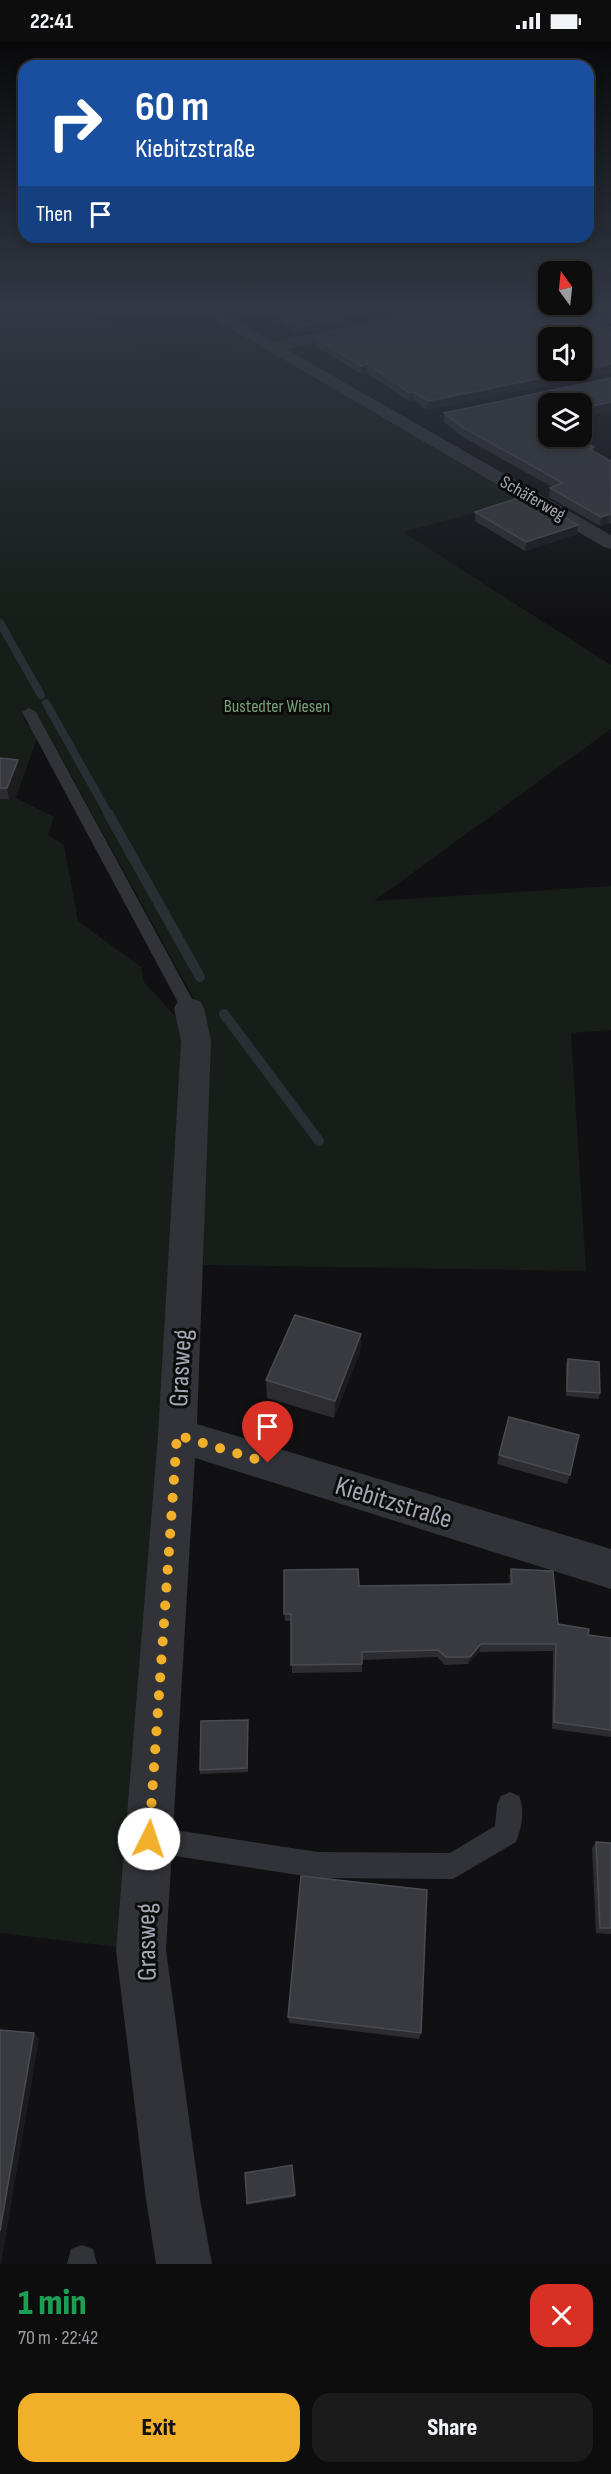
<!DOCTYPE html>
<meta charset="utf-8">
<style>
body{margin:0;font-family:"Sofia Sans Condensed",sans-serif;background:#1b1b1c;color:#f1f3f6;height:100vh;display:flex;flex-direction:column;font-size:22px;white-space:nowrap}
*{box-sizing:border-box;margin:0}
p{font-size:20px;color:#9a9c9e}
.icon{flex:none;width:33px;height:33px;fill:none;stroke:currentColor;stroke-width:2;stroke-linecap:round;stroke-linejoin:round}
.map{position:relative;height:2222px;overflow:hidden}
.panel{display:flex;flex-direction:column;background:#0d0d0e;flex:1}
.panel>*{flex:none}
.guide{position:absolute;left:18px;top:18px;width:576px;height:183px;border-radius:18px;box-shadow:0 3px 9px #0003,0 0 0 2px #2d2d2e;background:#1a4fa0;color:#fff;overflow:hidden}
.needle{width:39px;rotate:345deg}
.tools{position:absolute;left:538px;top:219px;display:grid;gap:12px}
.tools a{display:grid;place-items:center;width:54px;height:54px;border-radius:12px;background:#0d0d0e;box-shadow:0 3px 9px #0003,0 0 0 2px #2d2d2e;font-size:30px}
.pin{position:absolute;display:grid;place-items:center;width:51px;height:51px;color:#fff;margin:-62px -26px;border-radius:50% 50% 50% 0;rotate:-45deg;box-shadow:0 0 6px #0007}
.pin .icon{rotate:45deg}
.me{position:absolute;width:66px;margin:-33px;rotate:4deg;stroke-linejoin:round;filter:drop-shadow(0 0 4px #0008)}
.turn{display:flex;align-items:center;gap:21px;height:126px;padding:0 18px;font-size:27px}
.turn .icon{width:78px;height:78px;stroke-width:2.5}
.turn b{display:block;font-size:42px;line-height:51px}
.then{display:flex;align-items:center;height:57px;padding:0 18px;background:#0003;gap:12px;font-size:22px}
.round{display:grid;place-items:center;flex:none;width:63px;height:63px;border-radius:18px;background:#1b1b1c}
.summary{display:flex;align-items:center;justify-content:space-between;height:102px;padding:0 18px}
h1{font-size:36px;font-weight:800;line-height:45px;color:#1e9e55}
.action{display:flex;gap:12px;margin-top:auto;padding:12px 18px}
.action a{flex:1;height:69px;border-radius:18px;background:#f2af2a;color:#111;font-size:24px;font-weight:800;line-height:69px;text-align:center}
.action a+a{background:#1b1b1c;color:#f1f3f6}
.status{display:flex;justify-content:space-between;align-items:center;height:42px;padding:0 30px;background:#0d0d0e;direction:ltr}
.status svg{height:16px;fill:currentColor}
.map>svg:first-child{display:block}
.green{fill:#171d18}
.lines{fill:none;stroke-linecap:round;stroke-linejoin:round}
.stream-far1{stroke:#283036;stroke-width:8}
.stream{stroke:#283036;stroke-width:10}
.lane{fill:#323338;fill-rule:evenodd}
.street{fill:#323338;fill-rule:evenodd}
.wall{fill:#2d2d31}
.shaded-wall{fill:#1c1c1f}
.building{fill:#393a3f;stroke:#4a4b51;stroke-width:1.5}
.route{stroke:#f2af2a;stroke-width:10;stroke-dasharray:0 18}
.labels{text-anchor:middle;stroke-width:6;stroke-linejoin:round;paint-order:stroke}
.far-street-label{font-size:18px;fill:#a2a7b3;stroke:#0c0c0d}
.far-park-label{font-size:18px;fill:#799f7b;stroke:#0c0c0d}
.near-street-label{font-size:27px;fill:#a2a7b3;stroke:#0c0c0d}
</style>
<div class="status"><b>22:41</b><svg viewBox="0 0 49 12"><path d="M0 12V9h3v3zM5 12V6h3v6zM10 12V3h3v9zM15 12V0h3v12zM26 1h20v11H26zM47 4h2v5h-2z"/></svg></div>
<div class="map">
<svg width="611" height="2222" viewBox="0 0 611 2222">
<rect width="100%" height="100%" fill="#111113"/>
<!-- green -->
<polygon class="green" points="0,267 73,267 176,320 246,296 524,458 403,490 611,623 611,687 374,859 611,844 611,988 571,991 586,1229 203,1223 206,979 38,673 23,676 37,696 16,756 54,775 48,793 64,803 78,879 141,925 144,940 182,982 161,1473 126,1906 0,1891"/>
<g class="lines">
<!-- stream-far1 -->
<g class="stream-far1">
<polyline points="0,581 41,653"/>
<polyline points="46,661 109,773"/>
</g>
<!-- stream -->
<g class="stream">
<polyline points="108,771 200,935"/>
<polyline points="224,972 319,1099"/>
</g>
<!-- lane -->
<g class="lane">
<polygon points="29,666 36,670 197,966 195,970 183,970 181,966 22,670"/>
<path d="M510 1750 519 1754C525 1768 522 1786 516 1800L453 1837 318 1836 149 1810 140 1806 136 1797 140 1788 149 1784 318 1810 450 1811 495 1784 497 1763 501 1754Z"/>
<polygon points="82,2203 93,2207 97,2222 67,2222 71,2207"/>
</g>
<!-- street -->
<g class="street">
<polygon points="197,267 216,267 274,300 426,267 454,267 452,270 446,272 286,307 611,493 611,507 604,505"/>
<polygon points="568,267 586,267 611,285 611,298 605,296"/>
<polygon points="189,956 200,959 204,966 211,999 197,1382 611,1507 611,1547 195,1416 166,1908 200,2157 212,2222 156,2222 146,2157 116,1908 158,1393 181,999 174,966 178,959"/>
</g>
</g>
<!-- wall -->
<g class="wall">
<polygon points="266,267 417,267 299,292 266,271"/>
<polygon points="444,267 427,368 414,358 409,359 367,331 361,332 315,303 315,295"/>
<polygon points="589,267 611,267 611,282"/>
<polygon points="611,336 611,369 582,375 582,362 549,362 548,382 549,394 573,394 594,405 594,410 611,419 611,482 609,481 600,484 549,455 550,446 552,445 463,395 444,380 444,371"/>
<polygon points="475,470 577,492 525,509 475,479"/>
<polygon points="0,716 18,718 20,728 9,757 0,757"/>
<polygon points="361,1292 360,1310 334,1376 267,1356 266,1338"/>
<polygon points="568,1317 600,1351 599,1357 566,1354 566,1322"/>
<polygon points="499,1413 570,1433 567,1442 497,1422"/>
<polygon points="511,1527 558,1582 588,1593 611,1596 611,1695 552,1687 553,1609 479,1610 468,1622 445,1623 437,1615 362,1618 362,1630 292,1631 291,1579 285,1579 284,1528 359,1544 510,1542 509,1535"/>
<polygon points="248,1682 248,1730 200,1732 200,1728"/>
<polygon points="596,1800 611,1801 611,1892 596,1891 592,1806"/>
<polygon points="288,1975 421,1991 419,1997 289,1981"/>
<polygon points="295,2153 295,2155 247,2163 247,2161"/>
</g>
<!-- shaded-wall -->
<g class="shaded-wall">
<polygon points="380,267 417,267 299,292 299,284"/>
<polygon points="367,322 367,331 361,332 361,324"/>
<polygon points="611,322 611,331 427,368 428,359"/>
<polygon points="414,350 414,358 409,359 410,351"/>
<polygon points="611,360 611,369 582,375 582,366"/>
<polygon points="549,373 549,382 535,385 536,376"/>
<polygon points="610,472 609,481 600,484 601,475"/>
<polygon points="578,483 577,492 525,509 526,500"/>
<polygon points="18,718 20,728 9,757 7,746"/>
<polygon points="361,1292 360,1310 334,1376 335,1359"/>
<polygon points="481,1602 479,1610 468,1622 470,1615"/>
<polygon points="34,1991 39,1997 1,2222 0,2222 0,2189"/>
</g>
<!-- building -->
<g class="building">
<polygon points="271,267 380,267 299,284"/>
<polygon points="444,267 576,267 605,290 611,291 611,322 582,328 582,296 549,296 549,328 581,328 428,359 414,350 410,351 367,322 361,324 315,295"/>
<polygon points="602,267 611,267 611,273"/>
<polygon points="611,336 611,360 582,366 582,362 549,362 549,373 536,376 549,382 549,394 573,394 594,405 589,407 611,419 611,472 601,475 550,446 563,441 464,386 444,371"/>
<polygon points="527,453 578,483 526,500 475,470"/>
<polygon points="0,716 18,718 7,746 0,746"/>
<polygon points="295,1273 361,1292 335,1359 266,1338"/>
<polygon points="568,1317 599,1320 600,1351 567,1349"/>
<polygon points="509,1375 579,1393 570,1433 499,1413"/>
<polygon points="358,1527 359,1544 512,1542 511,1527 553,1529 558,1582 589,1587 588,1593 611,1596 611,1688 554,1680 556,1602 481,1602 470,1615 446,1615 438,1608 362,1610 362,1622 291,1623 291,1572 284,1572 284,1528"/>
<polygon points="248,1678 247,1726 200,1728 201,1679"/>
<polygon points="596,1800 611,1801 611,1886 600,1886"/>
<polygon points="301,1834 427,1848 421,1991 288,1975"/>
<polygon points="0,1988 34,1991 0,2189"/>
<polygon points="292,2123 295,2153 247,2161 245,2131"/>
</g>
<!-- sky -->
<linearGradient id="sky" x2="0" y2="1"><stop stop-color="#09090a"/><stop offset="0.46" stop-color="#323844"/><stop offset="1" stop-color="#323844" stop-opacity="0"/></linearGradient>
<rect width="611" height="578" fill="url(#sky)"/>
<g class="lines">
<!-- route -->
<polyline class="route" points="149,1797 177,1393 268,1421"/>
</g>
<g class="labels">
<!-- far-street labels -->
<g class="far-street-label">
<text transform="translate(533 456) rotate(30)" y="6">Schäferweg</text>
</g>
<!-- far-park labels -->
<g class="far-park-label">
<text x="277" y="670">Bustedter Wiesen</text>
</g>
<!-- near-street labels -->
<g class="near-street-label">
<text transform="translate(180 1326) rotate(-87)" y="9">Grasweg</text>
<text transform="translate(394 1460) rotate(17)" y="9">Kiebitzstraße</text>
<text transform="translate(146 1900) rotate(-91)" y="9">Grasweg</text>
</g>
</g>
</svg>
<div class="tools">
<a><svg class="needle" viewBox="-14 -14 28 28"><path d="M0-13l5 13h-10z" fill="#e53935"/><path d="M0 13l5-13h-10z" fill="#9a9c9e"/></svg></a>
<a><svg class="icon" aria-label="sound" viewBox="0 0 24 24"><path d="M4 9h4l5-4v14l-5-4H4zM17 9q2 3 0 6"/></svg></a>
<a><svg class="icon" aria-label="layers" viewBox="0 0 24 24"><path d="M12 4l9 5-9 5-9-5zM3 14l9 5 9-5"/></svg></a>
</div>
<div class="pin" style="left:268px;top:1421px;background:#d93025"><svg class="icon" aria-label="arrive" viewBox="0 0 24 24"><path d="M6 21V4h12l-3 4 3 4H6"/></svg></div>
<svg class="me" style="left:149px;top:1797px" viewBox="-20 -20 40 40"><circle r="19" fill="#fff"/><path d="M0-13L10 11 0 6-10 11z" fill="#f2af2a"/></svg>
<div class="guide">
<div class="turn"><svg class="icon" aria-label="right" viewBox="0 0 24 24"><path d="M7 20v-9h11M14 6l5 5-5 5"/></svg><div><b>60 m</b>Kiebitzstraße</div></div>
<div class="then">Then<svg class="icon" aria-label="arrive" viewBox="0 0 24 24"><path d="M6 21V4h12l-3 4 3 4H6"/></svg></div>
</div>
</div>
<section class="panel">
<div class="summary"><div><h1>1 min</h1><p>70 m · 22:42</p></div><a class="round" style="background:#d93025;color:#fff"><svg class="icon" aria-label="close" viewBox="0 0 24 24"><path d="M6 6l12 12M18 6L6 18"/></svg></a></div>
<div class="action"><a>Exit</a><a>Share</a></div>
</section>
